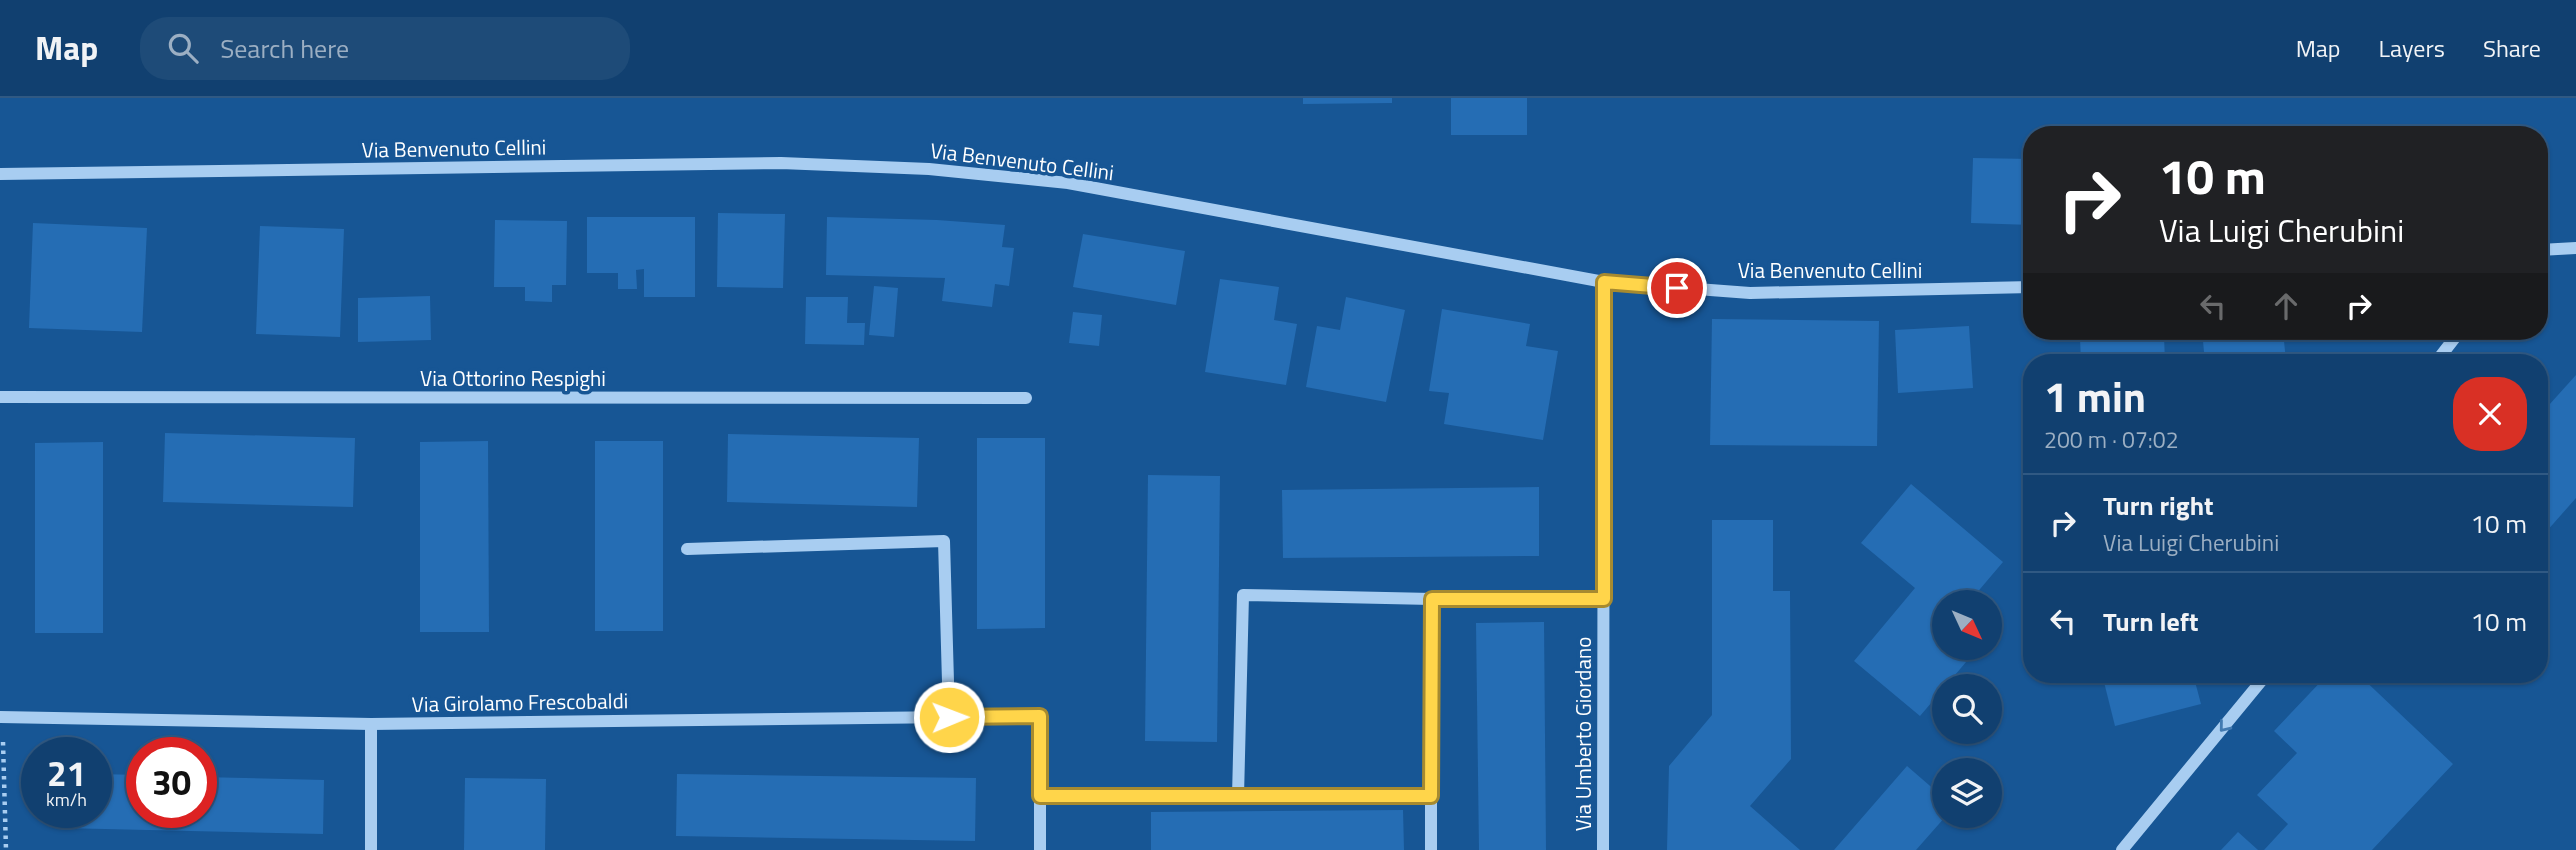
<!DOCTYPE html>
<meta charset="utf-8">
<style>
body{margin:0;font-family:"Titillium Web",sans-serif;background:#1e4b78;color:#f1f3f6;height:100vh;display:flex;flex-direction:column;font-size:26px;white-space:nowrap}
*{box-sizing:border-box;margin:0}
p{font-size:23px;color:#9cafc3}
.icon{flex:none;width:38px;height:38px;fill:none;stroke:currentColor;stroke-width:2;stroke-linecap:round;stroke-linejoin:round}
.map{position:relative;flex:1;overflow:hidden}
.sheet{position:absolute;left:2023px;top:256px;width:525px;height:329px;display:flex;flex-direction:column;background:#114070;border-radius:28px;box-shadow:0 2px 5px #0004,0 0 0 2px #305983}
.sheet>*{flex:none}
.hud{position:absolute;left:2023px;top:28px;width:525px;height:214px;border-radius:28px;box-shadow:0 2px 5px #0004,0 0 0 2px #305983;background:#202124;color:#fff;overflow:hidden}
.needle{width:46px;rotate:134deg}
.controls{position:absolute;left:1932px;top:492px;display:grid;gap:14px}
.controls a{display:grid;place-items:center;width:70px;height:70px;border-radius:50%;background:#114070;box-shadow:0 2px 5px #0004,0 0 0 2px #305983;font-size:35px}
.speed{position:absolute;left:21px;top:639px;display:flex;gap:14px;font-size:35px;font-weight:700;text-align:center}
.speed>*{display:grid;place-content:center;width:91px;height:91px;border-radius:50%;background:#114070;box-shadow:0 2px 5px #0004,0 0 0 2px #305983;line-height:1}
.speed small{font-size:18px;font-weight:400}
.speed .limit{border:10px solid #d22;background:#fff;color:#111}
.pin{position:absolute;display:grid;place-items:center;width:60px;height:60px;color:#fff;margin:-30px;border:4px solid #fff;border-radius:50%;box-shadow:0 2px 7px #0007}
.me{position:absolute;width:77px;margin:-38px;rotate:89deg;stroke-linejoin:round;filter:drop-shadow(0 0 5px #0008)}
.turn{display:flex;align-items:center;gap:24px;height:147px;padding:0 21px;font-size:32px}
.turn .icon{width:91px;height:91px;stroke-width:2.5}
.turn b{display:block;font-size:49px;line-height:60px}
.lanes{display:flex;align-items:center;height:66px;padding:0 21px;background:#0003;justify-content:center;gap:35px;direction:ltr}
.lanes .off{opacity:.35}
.round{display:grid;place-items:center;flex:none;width:74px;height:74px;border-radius:28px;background:#1e4b78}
.summary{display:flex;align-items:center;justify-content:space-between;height:119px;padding:0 21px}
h1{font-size:42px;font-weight:700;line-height:52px}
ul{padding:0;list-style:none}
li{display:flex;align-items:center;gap:21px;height:98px;padding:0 21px;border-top:2px solid #305983}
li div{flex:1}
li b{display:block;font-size:26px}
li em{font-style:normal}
header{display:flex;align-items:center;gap:42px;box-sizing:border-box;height:98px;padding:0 35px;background:#114070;border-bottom:2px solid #305983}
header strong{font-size:33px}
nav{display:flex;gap:38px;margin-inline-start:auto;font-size:24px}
.search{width:490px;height:63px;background:#1e4b78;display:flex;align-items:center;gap:18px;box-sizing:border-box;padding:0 24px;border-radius:28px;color:#9cafc3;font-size:26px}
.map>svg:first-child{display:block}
.building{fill:#256db4}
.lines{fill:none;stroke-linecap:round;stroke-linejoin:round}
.path{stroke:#a8cdf1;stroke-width:4.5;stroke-dasharray:3.5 5;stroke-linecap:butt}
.minor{stroke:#a8cdf1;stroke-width:12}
.oneway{stroke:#427ab1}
.route-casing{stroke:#a68a30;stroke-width:18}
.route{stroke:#ffd54a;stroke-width:12}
.labels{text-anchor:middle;stroke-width:7;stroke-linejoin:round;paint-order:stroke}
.street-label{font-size:21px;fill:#fff;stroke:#175695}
</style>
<header>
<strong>Map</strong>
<div class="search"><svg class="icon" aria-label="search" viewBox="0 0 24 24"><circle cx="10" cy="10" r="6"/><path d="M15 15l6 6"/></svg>Search here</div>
<nav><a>Map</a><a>Layers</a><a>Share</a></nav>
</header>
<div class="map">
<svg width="2576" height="752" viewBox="0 0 2576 752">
<rect width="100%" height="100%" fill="#175695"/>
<!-- building -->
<g class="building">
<polygon points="1303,0 1392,0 1392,5 1303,6"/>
<rect x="1451" y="0" width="76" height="37"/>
<polygon points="1973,60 2032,61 2032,127 1971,125"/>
<polygon points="718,115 785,116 783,190 717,189"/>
<polygon points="587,119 695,119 695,199 644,199 644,171 636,172 637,191 618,191 618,175 587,175"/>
<polygon points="827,119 937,122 1005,127 1002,149 1014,150 1009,188 995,186 992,209 942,203 945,180 826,177"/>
<polygon points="495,122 567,123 566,187 552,187 552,204 525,203 525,189 494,189"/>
<polygon points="33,125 147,130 142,234 29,230"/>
<polygon points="260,128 344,131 340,239 256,236"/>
<polygon points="1083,136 1185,153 1176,207 1073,189"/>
<polygon points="1220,181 1279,189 1274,222 1297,226 1286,287 1205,274"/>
<polygon points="874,188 898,190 894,239 869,237"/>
<polygon points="430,198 431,242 358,244 358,200"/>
<polygon points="806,199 848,199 847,225 865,225 864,247 805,246"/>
<polygon points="1346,199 1405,212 1386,304 1306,289 1317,228 1340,232"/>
<polygon points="1442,211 1530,226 1526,248 1558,253 1543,342 1444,326 1449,295 1429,293"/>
<polygon points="1073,214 1102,217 1099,248 1069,245"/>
<polygon points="1712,221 1879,223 1877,348 1710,347"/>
<polygon points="1969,228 1973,290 1898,295 1895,232"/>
<polygon points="2202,233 2283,233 2286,263 2205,264"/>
<polygon points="2164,238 2165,264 2081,264 2080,240"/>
<polygon points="2576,277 2576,400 2539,442 2539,318"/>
<polygon points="165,335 355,340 353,409 163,404"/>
<polygon points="728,336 919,340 917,409 727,404"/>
<polygon points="977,340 1045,340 1045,530 977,531"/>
<polygon points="488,343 489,534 420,534 420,344"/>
<rect x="595" y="343" width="68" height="190"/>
<polygon points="103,344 103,535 35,535 35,345"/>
<polygon points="1148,377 1220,378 1217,644 1145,643"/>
<polygon points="1911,386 2003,464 1969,504 1944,504 1944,550 1978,550 1920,618 1854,563 1915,490 1861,445"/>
<polygon points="1539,389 1539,458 1283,460 1282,392"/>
<polygon points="1712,422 1773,422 1773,493 1790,493 1791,661 1750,708 1800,752 1667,752 1669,668 1712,617"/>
<polygon points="1544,524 1546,752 1479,752 1476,525"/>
<polygon points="2102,576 2193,576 2201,606 2115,628"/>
<polygon points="2328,576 2358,576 2453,666 2372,752 2264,752 2288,726 2257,697 2297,655 2274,633"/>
<polygon points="1907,668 1944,700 1944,718 1946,718 1916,752 1834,752"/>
<polygon points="96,676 142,677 142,714 201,714 201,679 324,682 323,736 61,730 62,714 96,714"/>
<polygon points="677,676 976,680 975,743 676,738"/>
<polygon points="465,680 546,681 545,752 464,752"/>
<polygon points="1403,712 1404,752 1151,752 1151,714"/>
<polygon points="2238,734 2258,752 2221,752"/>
</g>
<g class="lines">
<!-- path -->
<polyline class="path" points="3,644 6,752"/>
<!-- minor -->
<g class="minor">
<polyline points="0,76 781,65 929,71 1068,85 1604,184 1750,195 2032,189"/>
<polyline points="2539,152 2576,150"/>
<polyline points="2436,264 2460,233"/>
<polyline points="0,299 1026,300"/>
<polyline points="687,451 944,443 949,619"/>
<polyline points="0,619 371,626 1040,618 1040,752"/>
<polyline points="1040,698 1431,698 1432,501 1603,501"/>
<polyline points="1238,698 1243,497 1432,501"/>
<polyline points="371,752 371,626"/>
<polyline points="1431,752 1431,698"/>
<polyline points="1603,752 1604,184"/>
<polyline points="2122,752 2267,576"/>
</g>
</g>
<!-- one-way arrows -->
<defs><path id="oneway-chevron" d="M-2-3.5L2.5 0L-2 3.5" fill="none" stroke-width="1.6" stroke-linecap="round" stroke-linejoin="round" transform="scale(1.75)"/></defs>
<use class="oneway" href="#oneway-chevron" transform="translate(2224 629) rotate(129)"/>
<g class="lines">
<!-- route casing -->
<g class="route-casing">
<polyline id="route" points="949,619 1040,618 1040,698 1431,698 1432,501 1604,501 1604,184 1677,190"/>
</g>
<!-- route -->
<use href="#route" class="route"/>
</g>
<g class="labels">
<!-- street labels -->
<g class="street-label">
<text transform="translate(454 51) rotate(-1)" y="7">Via Benvenuto Cellini</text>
<text transform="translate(1022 64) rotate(7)" y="7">Via Benvenuto Cellini</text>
<text x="1830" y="180">Via Benvenuto Cellini</text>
<text x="513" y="288">Via Ottorino Respighi</text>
<text transform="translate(520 605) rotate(-1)" y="7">Via Girolamo Frescobaldi</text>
<text transform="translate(1584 636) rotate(-90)" y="7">Via Umberto Giordano</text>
</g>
</g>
</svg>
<div class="controls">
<a><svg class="needle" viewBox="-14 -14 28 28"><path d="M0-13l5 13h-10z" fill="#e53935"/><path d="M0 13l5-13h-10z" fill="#9cafc3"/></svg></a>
<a><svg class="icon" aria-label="search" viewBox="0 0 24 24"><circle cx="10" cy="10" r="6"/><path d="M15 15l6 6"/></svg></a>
<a><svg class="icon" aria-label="layers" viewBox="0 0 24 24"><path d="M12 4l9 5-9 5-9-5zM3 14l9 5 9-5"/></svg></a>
</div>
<div class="speed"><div>21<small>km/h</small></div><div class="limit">30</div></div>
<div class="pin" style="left:1677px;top:190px;background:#d93025"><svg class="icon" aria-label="arrive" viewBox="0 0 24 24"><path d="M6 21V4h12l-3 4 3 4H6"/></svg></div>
<svg class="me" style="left:949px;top:619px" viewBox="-20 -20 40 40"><circle r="17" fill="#ffd54a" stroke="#fff" stroke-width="3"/><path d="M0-11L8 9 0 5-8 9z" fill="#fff"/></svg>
<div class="hud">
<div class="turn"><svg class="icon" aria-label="right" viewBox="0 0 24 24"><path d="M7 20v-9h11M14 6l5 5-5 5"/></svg><div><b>10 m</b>Via Luigi Cherubini</div></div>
<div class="lanes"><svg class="icon off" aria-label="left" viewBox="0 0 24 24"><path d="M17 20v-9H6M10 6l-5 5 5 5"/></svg><svg class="icon off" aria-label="ahead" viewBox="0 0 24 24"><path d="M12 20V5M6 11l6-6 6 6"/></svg><svg class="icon" aria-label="right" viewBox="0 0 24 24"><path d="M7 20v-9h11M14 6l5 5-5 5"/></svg></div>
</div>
<section class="sheet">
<div class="summary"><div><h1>1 min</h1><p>200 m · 07:02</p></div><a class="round" style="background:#d93025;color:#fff"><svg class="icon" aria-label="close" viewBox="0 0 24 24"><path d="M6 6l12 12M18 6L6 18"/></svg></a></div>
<ul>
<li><svg class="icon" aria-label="right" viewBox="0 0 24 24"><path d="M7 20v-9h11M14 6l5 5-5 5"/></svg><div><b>Turn right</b><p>Via Luigi Cherubini</p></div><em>10 m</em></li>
<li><svg class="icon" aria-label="left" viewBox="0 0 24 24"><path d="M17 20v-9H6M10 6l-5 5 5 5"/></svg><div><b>Turn left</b></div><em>10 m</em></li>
</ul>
</section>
</div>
